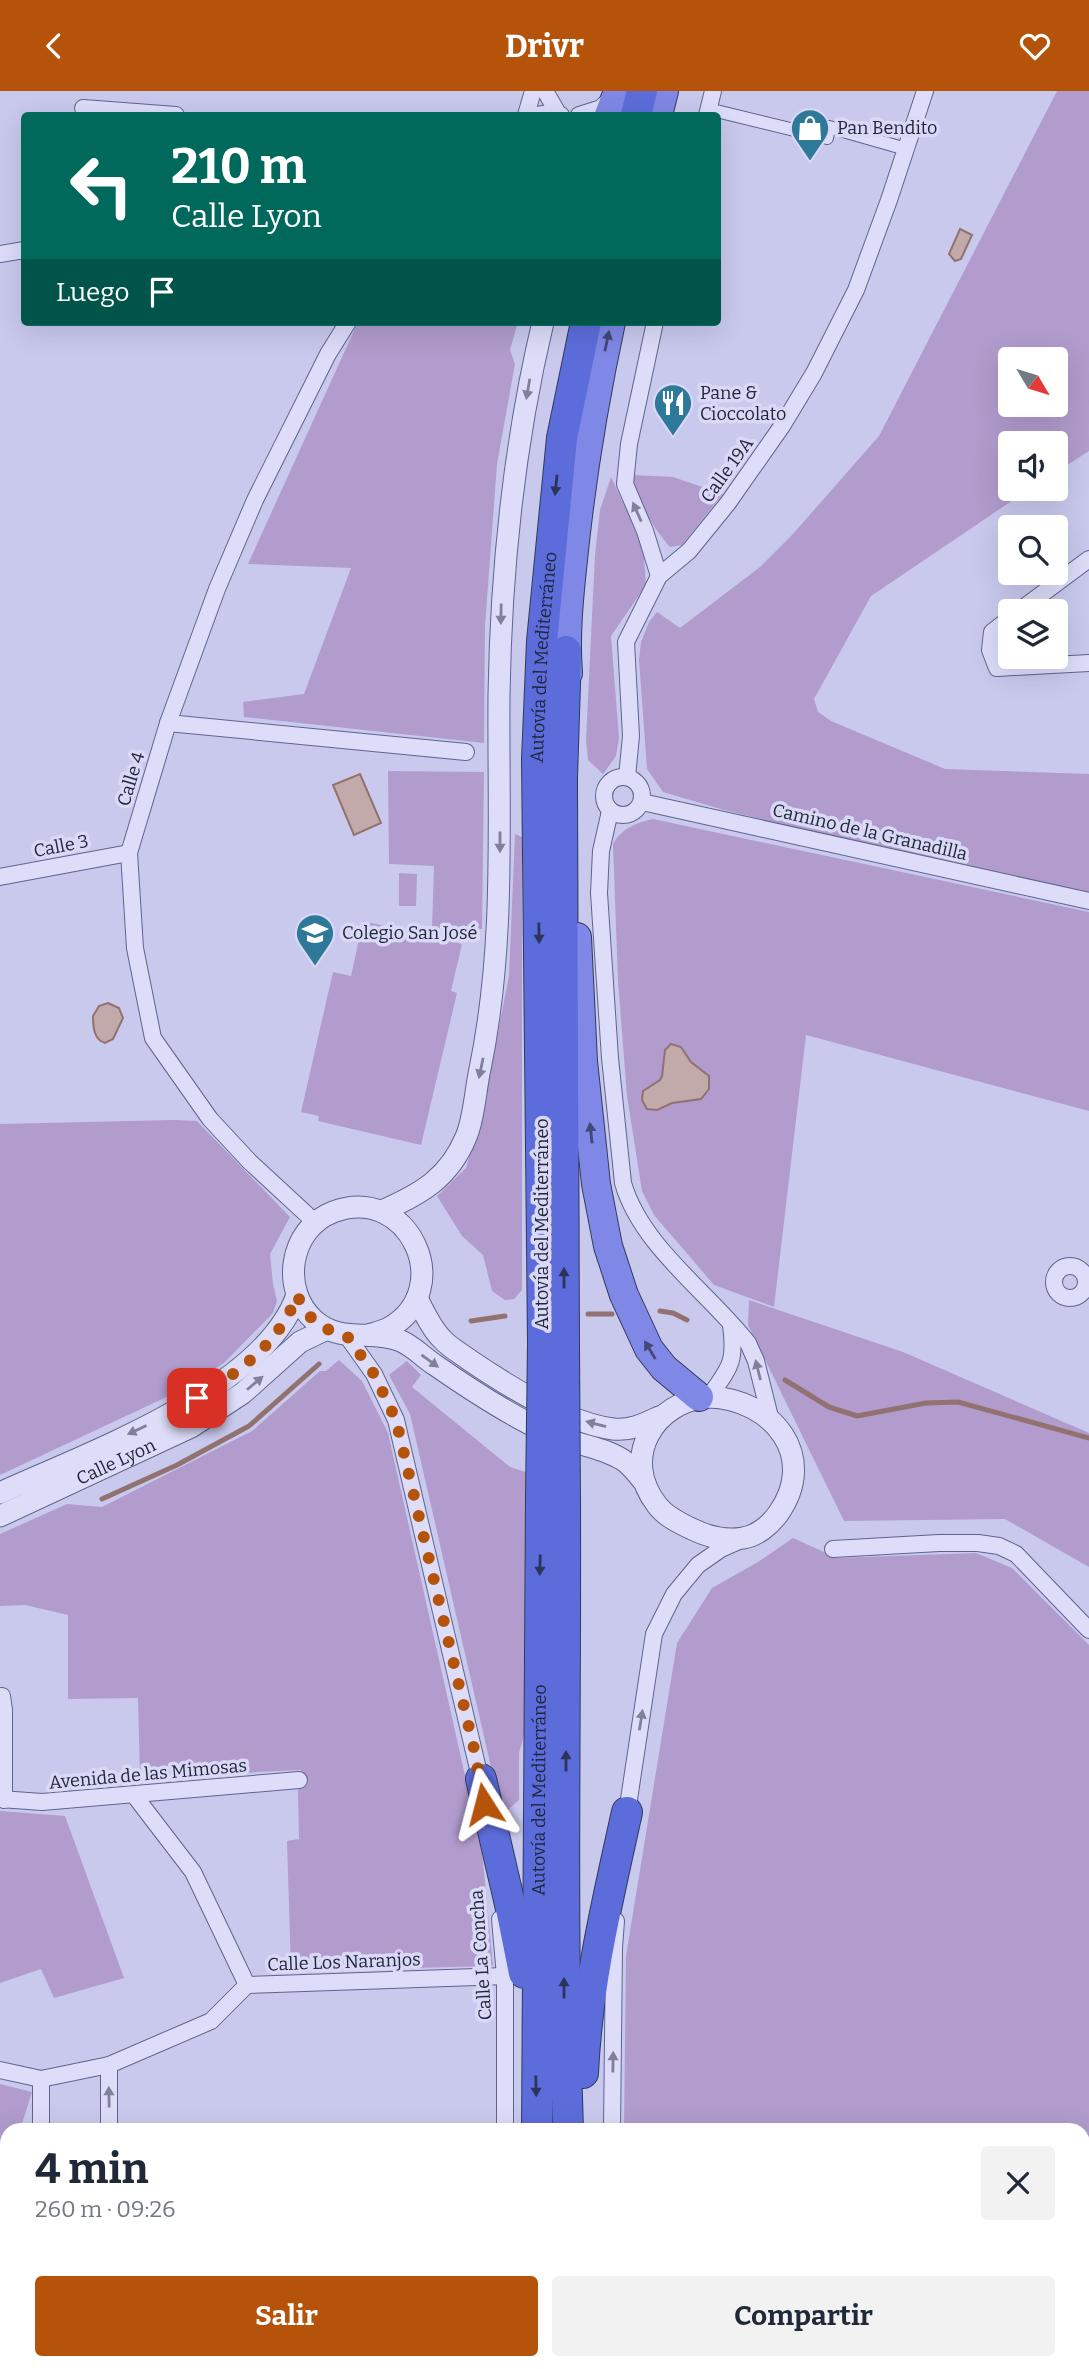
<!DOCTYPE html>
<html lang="es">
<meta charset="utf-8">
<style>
body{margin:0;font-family:Bitter,serif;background:#f2f2f3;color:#1f2937;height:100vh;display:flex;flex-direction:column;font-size:26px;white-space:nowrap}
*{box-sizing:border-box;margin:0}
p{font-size:23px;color:#747a83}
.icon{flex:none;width:38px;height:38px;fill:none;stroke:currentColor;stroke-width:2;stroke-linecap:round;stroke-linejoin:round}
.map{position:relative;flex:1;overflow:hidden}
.drawer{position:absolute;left:0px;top:2032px;width:1090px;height:247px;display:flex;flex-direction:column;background:#fff;border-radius:21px 21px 0 0;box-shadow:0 7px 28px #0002}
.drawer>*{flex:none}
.guide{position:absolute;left:21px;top:21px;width:700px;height:214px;border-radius:7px;box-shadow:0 7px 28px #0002;background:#00695c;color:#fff;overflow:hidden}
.needle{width:46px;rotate:128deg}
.fabs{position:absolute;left:998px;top:256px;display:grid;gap:14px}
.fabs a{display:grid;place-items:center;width:70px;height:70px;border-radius:7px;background:#fff;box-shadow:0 7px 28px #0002;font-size:35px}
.pin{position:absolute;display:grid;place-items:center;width:60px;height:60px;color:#fff;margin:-30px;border-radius:14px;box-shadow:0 4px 10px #0006}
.me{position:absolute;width:77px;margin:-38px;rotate:351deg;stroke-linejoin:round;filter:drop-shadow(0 0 5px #0008)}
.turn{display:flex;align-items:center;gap:24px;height:147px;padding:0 35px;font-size:32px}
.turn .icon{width:91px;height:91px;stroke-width:2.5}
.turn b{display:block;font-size:49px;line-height:60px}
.then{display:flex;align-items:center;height:66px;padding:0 35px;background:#0003;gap:14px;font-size:26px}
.round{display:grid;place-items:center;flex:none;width:74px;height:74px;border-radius:7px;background:#f2f2f3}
.head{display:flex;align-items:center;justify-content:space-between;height:119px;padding:0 35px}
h1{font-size:42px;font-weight:700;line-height:52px}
.cta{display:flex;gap:14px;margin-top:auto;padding:14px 35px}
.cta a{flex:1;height:80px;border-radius:7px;background:#b45309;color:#fff;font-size:28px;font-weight:700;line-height:80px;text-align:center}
.cta a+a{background:#f2f2f3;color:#1f2937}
header{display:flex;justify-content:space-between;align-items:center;height:91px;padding:0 35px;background:#b45309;color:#fff;font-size:32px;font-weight:700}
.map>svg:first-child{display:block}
.green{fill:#b19ccd;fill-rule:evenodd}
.water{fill:#c3aaaa;stroke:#917270;stroke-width:2}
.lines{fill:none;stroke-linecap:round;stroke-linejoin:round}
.stream{stroke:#917270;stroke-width:5}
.pedestrian-casing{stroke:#5d658b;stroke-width:14}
.minor-casing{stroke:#5d658b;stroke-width:18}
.tertiary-casing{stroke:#5d658b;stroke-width:23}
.trunk-casing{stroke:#313a59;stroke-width:30}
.motorway-casing{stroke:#313a59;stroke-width:32}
.pedestrian{stroke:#dddcf9;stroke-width:12}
.minor{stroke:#dddcf9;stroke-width:16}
.tertiary{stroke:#dddcf9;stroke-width:21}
.trunk{stroke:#7f88e6;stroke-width:28}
.motorway{stroke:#5c6ddb;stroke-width:30}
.motorway-bridge-casing{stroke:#313a59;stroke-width:32;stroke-linecap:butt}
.motorway-bridge{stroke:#5c6ddb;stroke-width:30}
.oneway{fill:#424878}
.oneway2{fill:#7f819a}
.oneway3{fill:#2d345c}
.route{stroke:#b45309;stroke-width:12;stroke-dasharray:0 21.6}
.labels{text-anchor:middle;stroke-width:7;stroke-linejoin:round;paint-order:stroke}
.poi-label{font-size:18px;fill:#21263c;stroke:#d9d9f6;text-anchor:start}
.street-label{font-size:18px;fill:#21263c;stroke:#d9d9f6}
</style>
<header><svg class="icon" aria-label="back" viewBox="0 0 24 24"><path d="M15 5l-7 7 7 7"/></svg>Drivr<svg class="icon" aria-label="heart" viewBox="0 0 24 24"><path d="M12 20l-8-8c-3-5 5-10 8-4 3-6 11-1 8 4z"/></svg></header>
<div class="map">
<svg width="1089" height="2278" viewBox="0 0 1089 2278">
<rect width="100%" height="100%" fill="#c9c9ee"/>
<!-- green -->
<g class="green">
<path d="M1057 0H1089V360L1055 382V352H1010V397H1031L871 505 814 608 818 621 831 630 945 678 1089 683V803L890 759 724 719 663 701 647 678 639 569 641 551 649 531 657 521 680 537 760 476 792 444 879 345ZM1010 268H1055V313H1010Z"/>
<polygon points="358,231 518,231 510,259 515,273 497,373 485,535 484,652 244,626 243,611 304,603 351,477 248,473"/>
<path d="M634 384 673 386 723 403 682 454 670 456C657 442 631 404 634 384Z"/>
<polygon points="611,386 643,454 646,494 611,545 619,647 616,665 603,683 588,669 586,649 595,464 600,419"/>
<polygon points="388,680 484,681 482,838 432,837 434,775 389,773"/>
<path d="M653 728 1089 821V1020L806 944 774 1216 714 1194 654 1124 642 1100 627 1005 618 890 613 753C622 737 636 732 653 728Z"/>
<polygon points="515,743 522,746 522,1199 514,1208 505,1209 492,1200 483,1164 462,1145 437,1105 466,1077 482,1021 509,885"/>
<polygon points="399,782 417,783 416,815 399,815"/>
<polygon points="363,830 462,853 451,900 457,902 421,1054 318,1030 319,1025 301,1021 333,881 351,885"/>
<polygon points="173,1029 197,1030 290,1126 270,1163 273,1193 277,1210 273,1222 224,1272 173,1303 0,1384 0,1033"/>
<polygon points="749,1209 903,1261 1089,1342 1089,1476 1005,1428 844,1430 748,1234"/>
<polygon points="339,1269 362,1290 388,1342 482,1760 493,1875 291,1880 287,1750 299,1748 298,1700 301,1679 140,1687 138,1607 68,1608 68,1524 25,1514 0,1515 0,1443 67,1413 102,1416 252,1340 320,1280 326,1280"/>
<polygon points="407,1270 421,1284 412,1296 510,1376 526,1381 525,1641 519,1662 519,1709 502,1724 410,1323 389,1284"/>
<polygon points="793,1447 837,1467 976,1462 1012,1477 1089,1554 1089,2278 752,2278 730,2272 1083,2272 1083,2039 624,2039 626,1865 677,1552 712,1497 758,1471"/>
<polygon points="0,1720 65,1725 124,1887 54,1907 41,1878 0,1892"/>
<polygon points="0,1993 32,2001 20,2039 7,2039 7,2083 0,2106"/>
</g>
<!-- water -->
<g class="water">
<polygon points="960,138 972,144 961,168 955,170 949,163"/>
<polygon points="360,683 381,732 354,744 333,694"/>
<path d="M108 912 119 917 123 927 113 948 105 952C94 949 93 936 93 925L99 915Z"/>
<polygon points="671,953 681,956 691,971 709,985 709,998 701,1008 672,1012 657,1019 647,1018 642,1009 643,1000 660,989 662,985 665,959"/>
</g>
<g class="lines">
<!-- stream -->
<g class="stream">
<polyline points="660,1220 673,1222 687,1229"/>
<polyline points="588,1223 612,1223"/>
<polyline points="471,1230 505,1225"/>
<polyline points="785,1289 829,1316 857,1325 926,1312 958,1311 1089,1347"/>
<polyline points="102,1408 177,1374 249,1335 319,1273"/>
</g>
<!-- pedestrian casing -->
<g class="pedestrian-casing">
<polyline id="pedestrian" points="708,18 827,47 829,36 906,58"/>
</g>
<!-- minor casing -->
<g class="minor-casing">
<g id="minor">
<polyline points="545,0 559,24"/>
<polyline points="83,17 176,24"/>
<polyline points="526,24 533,0"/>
<polyline points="537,24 550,22 561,24"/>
<polyline points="579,24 601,17 613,5"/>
<polyline points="707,24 713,0"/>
<polyline points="0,163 24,159"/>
<polyline points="655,231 629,353 625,393 645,440 659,485"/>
<polyline points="1019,520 1089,468"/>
<polyline points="1010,527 992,541 990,559 997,577 1089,572"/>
<polyline points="168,632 466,661"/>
<circle cx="623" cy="705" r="19"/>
<polyline points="627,686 631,645 626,551 659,485 689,460 728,412 782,335 814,282 856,199 889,109 925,0"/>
<polyline points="642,711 1089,810"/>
<path d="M610 720 601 760 599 802 610 967 623 1092C641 1155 708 1201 748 1252L756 1270 771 1330"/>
<polyline points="0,786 129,762"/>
<polyline points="315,1131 249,1070 210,1028 153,947 135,857 129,762 168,632 217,498 255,409 328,263 348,231"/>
<circle cx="1070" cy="1191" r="16"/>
<polyline points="347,1245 374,1283 396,1329 482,1695"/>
<path d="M709 1306C730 1276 736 1272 731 1234"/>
<polyline points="833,1458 939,1452 978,1452 999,1455 1016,1463 1089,1539"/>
<polyline points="2,1605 4,1619 4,1709"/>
<polyline points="134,1704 193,1781 247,1894"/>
<polyline points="0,1708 42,1711 299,1689"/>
<polyline points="626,1728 654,1543 674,1503 698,1474 721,1458 739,1450"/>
<polyline points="500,1828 505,1885 505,2039"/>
<polyline points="109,1974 109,2039"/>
<polyline points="0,1979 41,1988 109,1974 211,1930 247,1894 505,1885"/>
<polyline points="38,2039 41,2034 41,1988"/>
<polyline points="612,2039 614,1857 616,1830"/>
<polyline points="0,2148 7,2110"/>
<polyline points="111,2272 111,2278"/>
<polyline points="507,2272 507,2278"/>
<polyline points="610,2278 610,2272"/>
</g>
</g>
<!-- tertiary casing -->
<g class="tertiary-casing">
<g id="tertiary">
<path d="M382 1120C421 1103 449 1087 466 1046 474 1027 475 1003 479 983 506 855 498 733 499 604 501 478 514 353 543 231"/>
<path d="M417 1207C424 1221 431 1237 442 1248 449 1256 460 1262 468 1268 506 1294 567 1332 613 1338 631 1340 644 1333 659 1326"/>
<path d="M369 1244C375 1242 383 1240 389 1237 458 1198 408 1092 333 1121 289 1138 280 1200 315 1230 342 1253 371 1238 401 1250 413 1255 424 1267 435 1274 471 1299 509 1324 548 1342 572 1353 601 1355 623 1369 632 1375 638 1384 645 1392"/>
<path d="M709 1306C773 1308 819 1366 778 1423 770 1434 757 1445 743 1447 725 1450 708 1446 692 1438 679 1432 665 1425 657 1414 620 1367 654 1310 709 1306Z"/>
<path d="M0 1402C87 1362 264 1299 297 1204"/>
<path id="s1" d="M0 1425 191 1336 243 1302 300 1251 327 1238"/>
</g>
</g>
<!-- trunk casing -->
<g class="trunk-casing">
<g id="trunk">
<polyline points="609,24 618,0"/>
<polyline points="658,24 664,0"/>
<path d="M568 582C565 544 569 506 573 469 581 389 594 310 611 231"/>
<polyline points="577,846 583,970 596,1093 608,1155 624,1204 649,1258 664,1277 699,1306"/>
</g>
</g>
<!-- motorway casing -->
<g class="motorway-casing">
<g id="motorway">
<polyline points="636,24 642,0"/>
<path id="s2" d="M543 1252 537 668 542 550 562 347 586 231"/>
<polyline points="564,1255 562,688 566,560"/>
<path d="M565 1410C566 1619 561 1829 568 2039"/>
<polyline points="481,1688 512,1822 524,1882"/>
<path d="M583 1982C587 1894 608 1807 627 1721"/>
<path id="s3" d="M537 2039 541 1406"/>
<polyline points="539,2272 539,2278"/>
<polyline points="574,2272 574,2278"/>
</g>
</g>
<!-- pedestrian -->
<use href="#pedestrian" class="pedestrian"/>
<!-- minor -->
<use href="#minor" class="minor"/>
<!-- tertiary -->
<use href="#tertiary" class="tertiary"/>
<!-- trunk -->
<use href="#trunk" class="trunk"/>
<!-- motorway -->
<use href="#motorway" class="motorway"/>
<!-- motorway-bridge casing -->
<g class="motorway-bridge-casing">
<g id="motorway-bridge">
<polyline points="564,1255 565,1410"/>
<polyline points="541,1406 543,1252"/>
</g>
</g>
<!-- motorway-bridge -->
<use href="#motorway-bridge" class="motorway-bridge"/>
</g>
<!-- one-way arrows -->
<defs><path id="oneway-solid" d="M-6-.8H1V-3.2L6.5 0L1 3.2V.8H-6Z" transform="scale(1.75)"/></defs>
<g class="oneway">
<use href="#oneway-solid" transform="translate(607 250) rotate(-78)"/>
<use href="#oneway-solid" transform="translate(591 1042) rotate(-96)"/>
<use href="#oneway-solid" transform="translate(650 1259) rotate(-121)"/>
</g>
<g class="oneway2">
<use href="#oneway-solid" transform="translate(528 298) rotate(100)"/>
<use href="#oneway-solid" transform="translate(637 421) rotate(-114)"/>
<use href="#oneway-solid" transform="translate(501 523) rotate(91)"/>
<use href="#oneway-solid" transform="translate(500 751) rotate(90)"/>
<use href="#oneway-solid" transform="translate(481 977) rotate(102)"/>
<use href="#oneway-solid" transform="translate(430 1270) rotate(36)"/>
<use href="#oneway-solid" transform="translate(758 1279) rotate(-104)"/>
<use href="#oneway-solid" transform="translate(255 1292) rotate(-40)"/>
<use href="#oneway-solid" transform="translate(596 1333) rotate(-165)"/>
<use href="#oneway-solid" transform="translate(137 1339) rotate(155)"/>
<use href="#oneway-solid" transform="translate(641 1629) rotate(-81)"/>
<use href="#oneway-solid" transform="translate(613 1971) rotate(-89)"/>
<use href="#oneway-solid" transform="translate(109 2006) rotate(-91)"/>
</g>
<g class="oneway3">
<use href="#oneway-solid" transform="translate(556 394) rotate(96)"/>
<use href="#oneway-solid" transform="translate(539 842) rotate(89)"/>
<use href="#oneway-solid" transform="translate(564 1187) rotate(-90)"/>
<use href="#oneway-solid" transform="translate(540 1474) rotate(91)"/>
<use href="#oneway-solid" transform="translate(566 1670) rotate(-90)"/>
<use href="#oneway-solid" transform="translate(564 1897) rotate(-90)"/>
<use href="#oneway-solid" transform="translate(536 1995) rotate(89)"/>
</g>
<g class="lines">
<!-- route -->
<path class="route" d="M197 1307C238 1282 281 1251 297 1204L304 1218 314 1230 327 1238 347 1245 374 1283 396 1329 475 1662 484 1713"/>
</g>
<!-- icons -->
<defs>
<g id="shop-pin" transform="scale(2.0125)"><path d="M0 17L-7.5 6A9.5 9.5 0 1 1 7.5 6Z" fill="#2e7999" stroke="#d9d9f6"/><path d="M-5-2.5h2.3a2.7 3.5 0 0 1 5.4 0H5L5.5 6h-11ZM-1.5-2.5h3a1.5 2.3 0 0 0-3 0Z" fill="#fff"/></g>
<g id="restaurant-pin" transform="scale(2.0125)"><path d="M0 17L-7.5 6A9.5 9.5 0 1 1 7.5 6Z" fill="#2e7999" stroke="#d9d9f6"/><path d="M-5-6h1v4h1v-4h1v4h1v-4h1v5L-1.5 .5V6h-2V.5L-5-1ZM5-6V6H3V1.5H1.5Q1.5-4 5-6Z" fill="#fff"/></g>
<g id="school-pin" transform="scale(2.0125)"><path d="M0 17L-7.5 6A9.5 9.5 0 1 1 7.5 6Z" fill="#2e7999" stroke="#d9d9f6"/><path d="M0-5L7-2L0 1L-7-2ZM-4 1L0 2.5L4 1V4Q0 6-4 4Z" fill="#fff"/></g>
</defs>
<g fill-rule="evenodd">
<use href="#shop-pin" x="810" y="37"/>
<use href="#restaurant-pin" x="673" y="312"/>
<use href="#school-pin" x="315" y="842"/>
</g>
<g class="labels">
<!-- poi labels -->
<g class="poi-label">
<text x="837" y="43">Pan Bendito</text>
<text x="700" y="308">Pane &amp;<tspan x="700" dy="21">Cioccolato</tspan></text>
<text x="342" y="848">Colegio San José</text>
</g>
<!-- street labels -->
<g class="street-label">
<text transform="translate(727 379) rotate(-54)" y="6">Calle 19A</text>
<text dy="6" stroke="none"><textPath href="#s2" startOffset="686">Autovía del Mediterráneo</textPath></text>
<text transform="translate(131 688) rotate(-73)" y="6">Calle 4</text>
<text transform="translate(870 741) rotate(13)" y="6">Camino de la Granadilla</text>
<text transform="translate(61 755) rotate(-11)" y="6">Calle 3</text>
<text transform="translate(542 1133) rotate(-90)" y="6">Autovía del Mediterráneo</text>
<text dy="6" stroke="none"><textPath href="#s1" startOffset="128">Calle Lyon</textPath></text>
<text transform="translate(148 1683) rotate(-5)" y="6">Avenida de las Mimosas</text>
<text dy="6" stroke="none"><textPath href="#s3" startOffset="340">Autovía del Mediterráneo</textPath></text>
<text transform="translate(481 1864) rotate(-94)" y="6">Calle La Concha</text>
<text transform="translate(344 1871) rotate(-2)" y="6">Calle Los Naranjos</text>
</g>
</g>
</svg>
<div class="fabs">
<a><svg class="needle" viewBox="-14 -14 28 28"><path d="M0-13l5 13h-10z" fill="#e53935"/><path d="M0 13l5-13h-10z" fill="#747a83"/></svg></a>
<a><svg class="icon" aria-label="sound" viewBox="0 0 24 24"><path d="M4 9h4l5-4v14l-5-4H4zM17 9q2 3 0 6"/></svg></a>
<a><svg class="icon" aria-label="search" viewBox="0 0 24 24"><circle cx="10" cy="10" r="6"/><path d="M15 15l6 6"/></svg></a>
<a><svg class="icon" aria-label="layers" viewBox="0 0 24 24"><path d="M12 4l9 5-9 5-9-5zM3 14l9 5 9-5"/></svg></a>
</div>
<div class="pin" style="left:197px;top:1307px;background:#d93025"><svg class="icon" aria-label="arrive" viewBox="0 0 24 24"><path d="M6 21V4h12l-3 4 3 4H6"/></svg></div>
<svg class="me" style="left:484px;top:1713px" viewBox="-20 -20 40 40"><path d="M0-17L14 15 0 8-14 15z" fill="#b45309" stroke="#fff" stroke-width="4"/></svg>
<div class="guide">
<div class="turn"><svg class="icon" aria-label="left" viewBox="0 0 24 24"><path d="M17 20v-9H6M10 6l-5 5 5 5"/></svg><div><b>210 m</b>Calle Lyon</div></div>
<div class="then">Luego<svg class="icon" aria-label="arrive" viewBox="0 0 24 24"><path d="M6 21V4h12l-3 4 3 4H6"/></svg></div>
</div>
<section class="drawer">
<div class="head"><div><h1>4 min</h1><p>260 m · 09:26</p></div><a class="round"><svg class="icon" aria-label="close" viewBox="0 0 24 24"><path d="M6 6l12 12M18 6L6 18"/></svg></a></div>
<div class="cta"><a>Salir</a><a>Compartir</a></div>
</section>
</div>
